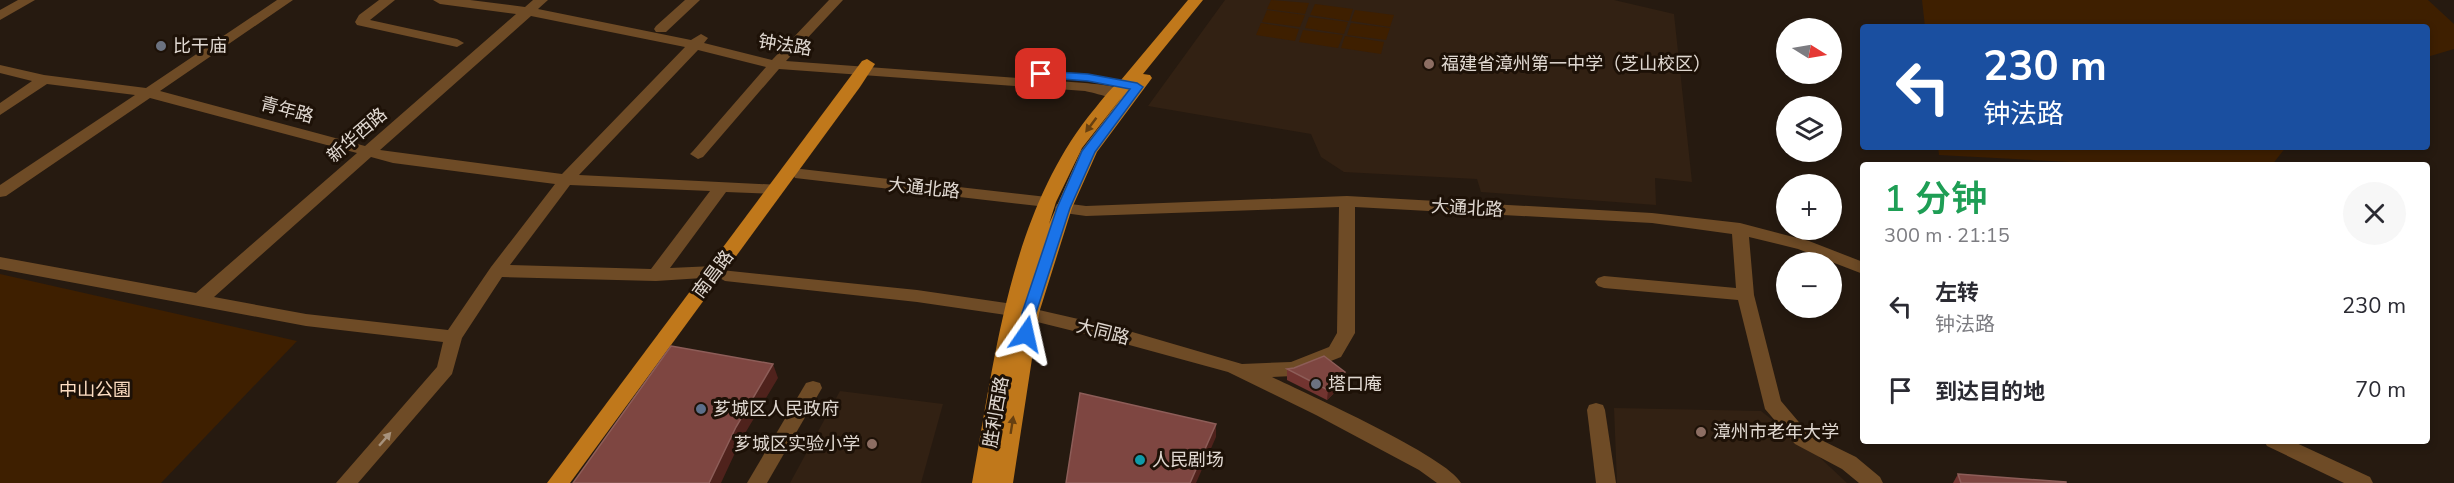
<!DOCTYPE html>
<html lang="zh">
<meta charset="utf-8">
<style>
body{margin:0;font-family:"Nunito Sans","Noto Sans SC",sans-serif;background:#f7f7f7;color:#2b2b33;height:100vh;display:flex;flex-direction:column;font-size:22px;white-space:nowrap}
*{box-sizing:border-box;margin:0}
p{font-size:20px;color:#7c7c81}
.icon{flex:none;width:33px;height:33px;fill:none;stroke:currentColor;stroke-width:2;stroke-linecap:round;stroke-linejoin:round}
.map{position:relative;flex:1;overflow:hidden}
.sheet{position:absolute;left:1860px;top:162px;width:570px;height:282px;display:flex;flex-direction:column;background:#fff;border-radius:6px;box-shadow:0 3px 9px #0003}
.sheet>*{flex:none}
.guide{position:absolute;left:1860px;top:24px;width:570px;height:126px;border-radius:6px;box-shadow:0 3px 9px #0003;background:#1a4fa0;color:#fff;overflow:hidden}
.needle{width:39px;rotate:101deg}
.buttons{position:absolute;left:1776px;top:18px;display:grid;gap:12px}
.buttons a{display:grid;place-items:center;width:66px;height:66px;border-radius:50%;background:#fff;box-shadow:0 3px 9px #0003;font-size:30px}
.pin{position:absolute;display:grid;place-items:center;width:51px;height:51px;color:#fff;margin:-26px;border-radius:12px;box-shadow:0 3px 9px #0006}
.me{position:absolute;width:66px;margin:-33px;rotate:11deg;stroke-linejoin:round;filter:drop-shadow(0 0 4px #0008)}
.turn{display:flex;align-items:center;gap:21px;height:126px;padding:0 24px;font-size:27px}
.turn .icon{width:78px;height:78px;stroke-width:2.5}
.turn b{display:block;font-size:42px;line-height:51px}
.round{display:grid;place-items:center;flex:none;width:63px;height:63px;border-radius:32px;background:#f7f7f7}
.summary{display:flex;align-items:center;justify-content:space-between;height:102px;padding:0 24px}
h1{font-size:36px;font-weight:600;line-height:45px;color:#1e9e55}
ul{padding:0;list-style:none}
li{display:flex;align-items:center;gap:18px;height:84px;padding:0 24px}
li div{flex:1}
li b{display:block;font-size:22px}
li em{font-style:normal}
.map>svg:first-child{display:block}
.built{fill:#322113}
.green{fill:#3e1f00}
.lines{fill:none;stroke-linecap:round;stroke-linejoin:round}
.minor{fill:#6e4b26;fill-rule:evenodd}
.major{fill:#c0781b;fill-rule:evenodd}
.wall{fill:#723430}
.shaded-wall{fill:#4f221c}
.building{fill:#7e4641;stroke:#8d5d58;stroke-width:1.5}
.oneway{fill:#663f10}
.oneway2{fill:#a7927c}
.route{fill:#1a73e8;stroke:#114b97;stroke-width:1.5}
.worship-dot{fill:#6b7280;stroke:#1d1107;stroke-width:2}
.education-dot{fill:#8d6e63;stroke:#1d1107;stroke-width:2}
.service-dot{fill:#5c6f8a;stroke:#1d1107;stroke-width:2}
.culture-dot{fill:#0f9aa8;stroke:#1d1107;stroke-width:2}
.labels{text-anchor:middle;stroke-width:6;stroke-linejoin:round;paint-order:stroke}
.street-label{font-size:18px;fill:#e0d8d1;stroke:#1d1107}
.poi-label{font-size:18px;fill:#e0d8d1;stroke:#1d1107;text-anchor:start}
.park-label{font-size:18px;fill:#fdddc2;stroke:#1d1107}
</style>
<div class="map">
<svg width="2454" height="483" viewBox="0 0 2454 483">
<rect width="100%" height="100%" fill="#261a10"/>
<!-- built -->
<g class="built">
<polygon points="1225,0 1614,0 1674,14 1692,182 1655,178 1656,205 1481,192 1477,179 1344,172 1321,157 1311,134 1148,106"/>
<polygon points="840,391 943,404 921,483 790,483"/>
<polygon points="1614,408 1761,411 1814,452 1847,483 1617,483"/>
</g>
<!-- green -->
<g class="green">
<polygon points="1271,0 1309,3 1305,14 1267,9"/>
<polygon points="1922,0 2428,0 2454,24 2454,49 2427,57 2427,27 1925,27"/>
<polygon points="1315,4 1353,9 1349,21 1310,15"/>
<polygon points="1267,10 1305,15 1300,27 1262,22"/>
<polygon points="1355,10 1394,15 1390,27 1351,21"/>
<polygon points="1309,17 1348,22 1344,34 1305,28"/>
<polygon points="1261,23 1299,29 1295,41 1256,35"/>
<polygon points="1351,23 1390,28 1386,40 1347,35"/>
<polygon points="1303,30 1343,35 1338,48 1299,42"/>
<polygon points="1345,36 1384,42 1381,54 1341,48"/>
<polygon points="1938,147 2286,147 2272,165 2125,165 1939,155"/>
<polygon points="0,274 297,341 161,483 0,483"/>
</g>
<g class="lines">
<!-- minor -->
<g class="minor">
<polygon points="18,0 35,0 0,20 0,10"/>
<path d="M277 0H293L160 91 365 146 516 14 440 4 433 0H470L525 7 533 0H548L538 9 691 40 701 34 708 38 704 43 772 60 829 0H843L786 61 1085 83C1101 85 1125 85 1136 98L1134 101C1128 103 1095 93 1085 91L779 69 703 157 698 159 690 154 693 151 766 67 698 50 579 175 781 185 783 189 775 194 726 192 670 268 714 266 721 270 917 290 1013 304 1122 329 1242 364 1291 362 1329 347 1337 333 1339 207 1086 216 1057 212 1055 208 1057 204 1063 203 1086 206 1347 196 1652 213 1740 223 1809 241 1863 262V274L1798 249 1749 237 1754 295 1781 401 1809 434 1856 457 1880 477 1883 483H1859L1842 469 1795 444 1765 409 1738 300 1604 288 1598 286 1595 282 1598 278 1604 276 1736 288 1732 234 1652 223 1355 207V333L1341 357 1293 376 1272 377C1305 393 1448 457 1461 483H1437L1419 470 1316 415 1228 372 1122 343 1013 316 917 302 725 281 718 277 656 281 502 277 462 338 452 374 358 483H336L437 367 443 342 306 326 0 269V257L196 293 357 153 150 98 6 196 0 197V185L135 95 47 84 0 115V103L32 81 0 73V65L44 75 146 88ZM531 16 685 47 562 174 380 150ZM371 157 393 163 555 184 491 267 448 330 306 314 214 297ZM570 185 710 191 651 269 510 265Z"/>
<polygon points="379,0 395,0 370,20 457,39 464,43 457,47 357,25 355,22 359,15"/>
<polygon points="685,0 700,0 666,32 656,32 654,29 656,26"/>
<polygon points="801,169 1047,197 1053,198 1055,202 1053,206 1047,207 795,178 793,174 795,170"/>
<polygon points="813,381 820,383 822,388 767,483 747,483 806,383"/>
<polygon points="1596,403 1603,405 1605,410 1616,483 1596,483 1587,410 1589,405"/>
<polygon points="2264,441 2292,441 2370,477 2373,483 2344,483 2267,446"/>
</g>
<!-- major -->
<g class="major">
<path d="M1188 0H1203L1143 74 1150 75 1152 78 1097 152 1072 208 1039 313 1013 483H972C995 359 1009 219 1088 117 1099 104 1108 90 1121 80ZM1125 93 1081 151 1049 224 1056 202 1082 148Z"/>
<polygon points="867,59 875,64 860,87 570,483 547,483 862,61"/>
</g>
</g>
<!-- wall -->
<g class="wall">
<polygon points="1287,369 1345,372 1344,383 1327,400 1287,380"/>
<polygon points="1958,474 2066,483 1953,483"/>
</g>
<!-- shaded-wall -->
<g class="shaded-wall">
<polygon points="773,364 778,378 741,440 721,483 709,483 736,427"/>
<polygon points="1345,372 1344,383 1327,400 1328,390"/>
<polygon points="1216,424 1216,437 1196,483 1190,483"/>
</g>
<!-- building -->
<g class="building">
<polygon points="671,346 773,364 736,427 709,483 573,483"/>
<polygon points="1324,356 1345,372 1328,390 1287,369 1294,368"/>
<polygon points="1080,393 1216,424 1190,483 1066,483"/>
<polygon points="1958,474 2066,482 2066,483 1961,483"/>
</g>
<!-- one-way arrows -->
<defs><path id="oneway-solid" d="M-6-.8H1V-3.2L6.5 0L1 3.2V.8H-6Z" transform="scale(1.5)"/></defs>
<g class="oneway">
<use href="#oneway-solid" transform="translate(1091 125) rotate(127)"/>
<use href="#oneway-solid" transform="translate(1012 425) rotate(-81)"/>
</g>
<use class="oneway2" href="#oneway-solid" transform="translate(385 439) rotate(-49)"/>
<!-- route -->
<polygon class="route" points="1041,71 1088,74 1137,83 1143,87 1095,152 1070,208 1036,313 1033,334 1026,340 1018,334 1022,313 1057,208 1082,151 1130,89 1088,81 1037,77 1036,74"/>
<!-- markers -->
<g class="worship-dot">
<circle cx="161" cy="46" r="6"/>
<circle cx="1316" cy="384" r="6"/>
</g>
<g class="education-dot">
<circle cx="1429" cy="64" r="6"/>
<circle cx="1701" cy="432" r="6"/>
<circle cx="872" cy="444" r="6"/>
</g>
<circle class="service-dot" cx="701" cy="409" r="6"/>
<circle class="culture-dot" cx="1140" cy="460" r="6"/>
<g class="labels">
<!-- street labels -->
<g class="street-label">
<text transform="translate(785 45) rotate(9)" y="6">钟法路</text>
<text transform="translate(287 110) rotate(15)" y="6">青年路</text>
<text transform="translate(357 135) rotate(-41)" y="6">新华西路</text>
<text transform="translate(924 188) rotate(6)" y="6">大通北路</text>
<text transform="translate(1467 208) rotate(3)" y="6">大通北路</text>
<text transform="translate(713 274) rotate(-53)" y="6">南昌路</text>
<text transform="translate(1103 332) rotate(14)" y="6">大同路</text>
<text transform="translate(996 412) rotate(-80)" y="6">胜利西路</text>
</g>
<!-- poi labels -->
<g class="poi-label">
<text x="173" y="52">比干庙</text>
<text x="1441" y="70">福建省漳州第一中学（芝山校区）</text>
<text x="1328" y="390">塔口庵</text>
<text x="713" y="415">芗城区人民政府</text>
<text x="1713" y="438">漳州市老年大学</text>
<text x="860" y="450" text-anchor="end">芗城区实验小学</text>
<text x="1152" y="466">人民剧场</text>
</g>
<!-- park labels -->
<g class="park-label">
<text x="95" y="396">中山公園</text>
</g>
</g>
</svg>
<div class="buttons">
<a><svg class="needle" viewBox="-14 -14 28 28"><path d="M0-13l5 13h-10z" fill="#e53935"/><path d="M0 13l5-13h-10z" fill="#7c7c81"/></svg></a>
<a><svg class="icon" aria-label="layers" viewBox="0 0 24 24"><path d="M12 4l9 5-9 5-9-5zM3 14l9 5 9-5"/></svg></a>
<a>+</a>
<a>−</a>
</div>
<div class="pin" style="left:1041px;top:74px;background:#d93025"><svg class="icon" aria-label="arrive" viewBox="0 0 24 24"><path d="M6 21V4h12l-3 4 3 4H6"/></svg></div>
<svg class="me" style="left:1026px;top:334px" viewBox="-20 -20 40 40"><path d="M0-17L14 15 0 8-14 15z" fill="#1a73e8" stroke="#fff" stroke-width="4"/></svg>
<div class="guide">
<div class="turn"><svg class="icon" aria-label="left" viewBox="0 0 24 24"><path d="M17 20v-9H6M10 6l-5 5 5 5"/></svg><div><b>230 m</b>钟法路</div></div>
</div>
<section class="sheet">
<div class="summary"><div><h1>1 分钟</h1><p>300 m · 21:15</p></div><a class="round"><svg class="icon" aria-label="close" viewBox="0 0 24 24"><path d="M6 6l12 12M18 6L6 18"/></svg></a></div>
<ul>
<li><svg class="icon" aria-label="left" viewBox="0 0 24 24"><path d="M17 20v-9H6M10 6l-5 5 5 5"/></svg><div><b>左转</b><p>钟法路</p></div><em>230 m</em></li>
<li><svg class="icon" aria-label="arrive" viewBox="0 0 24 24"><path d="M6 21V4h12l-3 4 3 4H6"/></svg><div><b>到达目的地</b></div><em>70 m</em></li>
</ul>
</section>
</div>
